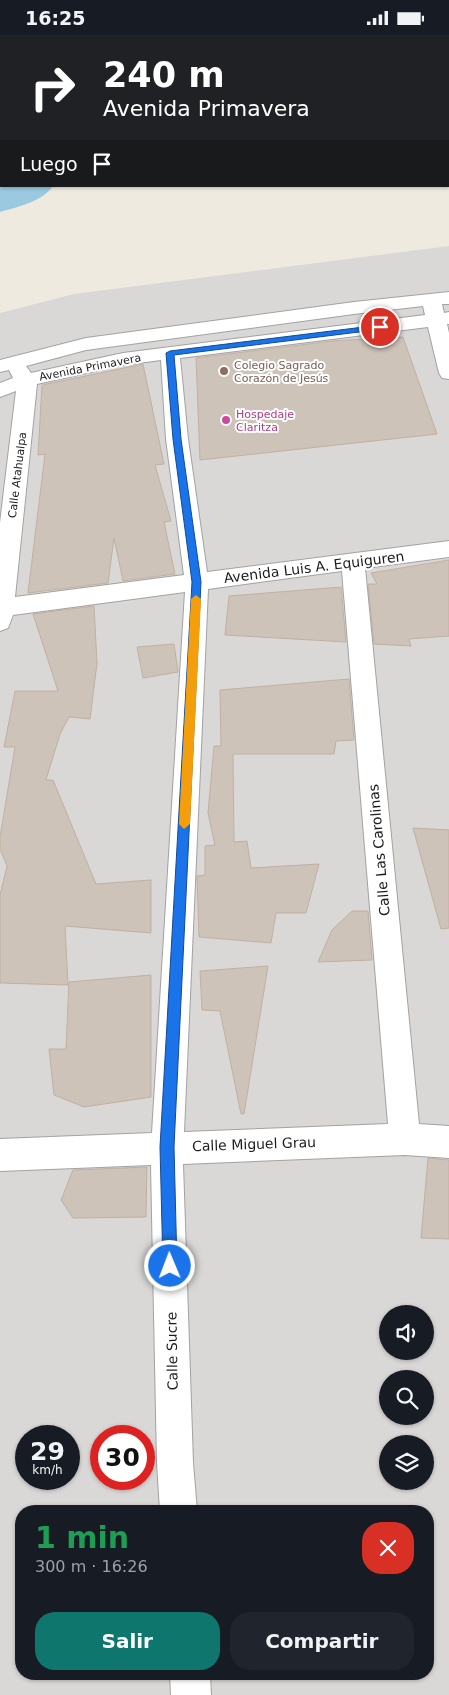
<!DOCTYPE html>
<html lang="es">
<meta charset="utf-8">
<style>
body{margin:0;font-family:"DejaVu Sans",sans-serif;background:#20242c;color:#f1f3f6;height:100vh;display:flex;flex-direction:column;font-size:19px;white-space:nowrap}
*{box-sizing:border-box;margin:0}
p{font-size:16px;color:#9ea1a6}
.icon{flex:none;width:28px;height:28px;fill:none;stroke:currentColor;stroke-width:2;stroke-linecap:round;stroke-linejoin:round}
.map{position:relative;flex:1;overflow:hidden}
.drawer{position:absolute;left:15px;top:1470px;width:419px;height:175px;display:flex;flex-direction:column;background:#171b24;border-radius:20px;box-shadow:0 1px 4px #0004}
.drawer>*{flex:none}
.top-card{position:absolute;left:0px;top:0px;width:450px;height:152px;box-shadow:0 1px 4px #0004;background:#202124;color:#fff;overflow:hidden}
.controls{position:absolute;left:379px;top:1270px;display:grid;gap:10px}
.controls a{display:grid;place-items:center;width:55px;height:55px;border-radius:50%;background:#171b24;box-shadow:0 1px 4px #0004;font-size:25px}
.speed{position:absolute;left:15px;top:1390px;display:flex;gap:10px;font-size:25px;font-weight:700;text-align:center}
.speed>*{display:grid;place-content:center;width:65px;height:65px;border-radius:50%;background:#171b24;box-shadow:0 1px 4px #0004;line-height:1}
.speed small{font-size:12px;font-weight:400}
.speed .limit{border:8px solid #d22;background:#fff;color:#111}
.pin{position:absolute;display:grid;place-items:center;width:42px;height:42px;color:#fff;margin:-21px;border:2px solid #fff;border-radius:50%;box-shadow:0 1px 5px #0007}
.me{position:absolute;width:55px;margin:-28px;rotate:359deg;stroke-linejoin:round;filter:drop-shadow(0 0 4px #0008)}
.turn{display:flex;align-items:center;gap:18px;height:105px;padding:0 20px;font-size:22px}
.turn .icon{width:65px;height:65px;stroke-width:2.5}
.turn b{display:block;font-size:35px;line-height:42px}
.then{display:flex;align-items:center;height:48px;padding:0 20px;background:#0003;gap:10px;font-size:19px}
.round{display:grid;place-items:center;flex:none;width:52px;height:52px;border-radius:20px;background:#20242c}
.summary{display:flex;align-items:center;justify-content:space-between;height:85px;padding:0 20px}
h1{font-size:30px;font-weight:700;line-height:38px;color:#1e9e55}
.primary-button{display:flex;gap:10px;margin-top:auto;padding:10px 20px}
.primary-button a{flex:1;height:58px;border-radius:20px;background:#0f766e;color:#fff;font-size:20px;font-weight:700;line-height:58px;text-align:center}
.primary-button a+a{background:#20242c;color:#f1f3f6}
.status{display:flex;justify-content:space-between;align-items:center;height:35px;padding:0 25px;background:#171b24;direction:ltr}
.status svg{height:14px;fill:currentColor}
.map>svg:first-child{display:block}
.residential{fill:#d9d8d7;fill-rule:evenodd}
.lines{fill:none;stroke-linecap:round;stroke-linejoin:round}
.river{fill:#9ac9e0;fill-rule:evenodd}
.building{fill:#cdc3b8;stroke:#c0b1a0}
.minor-casing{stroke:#a2a2a2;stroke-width:2}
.minor{fill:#fff;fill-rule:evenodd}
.route{fill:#1a73e8;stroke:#114b97}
.slow{fill:#f59e0b}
.education-dot{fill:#8d6e63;stroke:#fff;stroke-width:2}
.hotel-dot{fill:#d1479c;stroke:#fff;stroke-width:2}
.labels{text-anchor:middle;stroke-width:4;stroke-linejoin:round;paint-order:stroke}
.far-education-label{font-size:11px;fill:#785e54;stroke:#fff;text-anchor:start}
.far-street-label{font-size:11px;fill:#1b1b1b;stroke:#fff}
.far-hotel-label{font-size:11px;fill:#b23c85;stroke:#fff;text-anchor:start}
.street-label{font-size:14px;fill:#1b1b1b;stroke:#fff}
</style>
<div class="status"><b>16:25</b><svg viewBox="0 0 49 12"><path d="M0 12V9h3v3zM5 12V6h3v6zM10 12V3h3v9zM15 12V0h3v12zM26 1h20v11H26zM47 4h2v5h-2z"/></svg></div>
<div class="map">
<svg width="449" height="1660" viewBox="0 0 449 1660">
<rect width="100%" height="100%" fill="#eeeadf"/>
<!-- residential -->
<path class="residential" d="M449 211V1660H0V278L74 259ZM388 1279H425V1316H388ZM388 1344H425V1381H388ZM26 1401H69V1444H26ZM101 1401H144V1444H101ZM388 1409H425V1446H388ZM21 1476H428V1639H21Z"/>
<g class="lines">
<!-- river -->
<g class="river">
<polygon points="390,0 426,0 389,1"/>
<path d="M0 151H53C43 166 18 172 0 177Z"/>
</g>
</g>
<!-- building -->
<g class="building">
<polygon points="403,302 437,399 200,425 196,323 332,306"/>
<polygon points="143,329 164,429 155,430 171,486 164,487 175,539 123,546 114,503 108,548 28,558 45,419 38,420 42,350"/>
<polygon points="449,525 449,601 409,604 411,611 374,609 368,549 377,549 371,538"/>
<polygon points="341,552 346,607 225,600 229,561"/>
<polygon points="94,571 97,628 90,684 69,682 60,699 46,745 53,745 96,849 151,845 151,898 65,891 68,950 0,948 0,860 7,831 0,814 0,802 15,712 4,712 15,656 58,656 33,579"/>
<polygon points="174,609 178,637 143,643 137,612"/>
<polygon points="349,644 354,705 336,706 334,719 233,719 234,807 247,806 251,833 319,829 306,878 276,878 271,908 199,902 197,841 205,840 205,811 215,810 208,778 214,711 221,711 220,655"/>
<polygon points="413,793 449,795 449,893 441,894"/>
<polygon points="352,876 368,876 372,925 318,927 332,895"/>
<polygon points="268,931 244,1079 241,1079 220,976 202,975 200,936"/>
<polygon points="151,940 151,1062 84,1072 54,1060 49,1014 66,1014 69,947"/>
<polygon points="428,1123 449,1125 449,1204 421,1203"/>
<polygon points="147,1132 146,1182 73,1183 61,1165 73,1135"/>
</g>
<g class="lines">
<!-- minor casing -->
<g class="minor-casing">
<g id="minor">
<path d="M449 257V269H442L444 278 449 277V289H447L449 298V344L442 343 439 338 428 292 180 323 188 404 207 537 449 506V522L365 533 419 1089 449 1091V1123L405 1120 183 1129 193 1428 197 1476H160L157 1428 151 1130 0 1136V1104L152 1098 185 557 13 580 8 593 0 596V488L16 356 0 362V348L13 343 9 335 0 337V325L86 303 354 267ZM423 271 425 280 123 318 31 338 26 331 86 315 354 279ZM161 325 166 404 184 540 15 562 37 349 123 330ZM342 536 388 1089 184 1097 208 554Z"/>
<polygon points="170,1639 210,1639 211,1660 171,1660"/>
</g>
</g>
<!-- minor -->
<use href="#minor" class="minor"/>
</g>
<!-- route -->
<polygon class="route" points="380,290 383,290 383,294 174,320 181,404 201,547 174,1112 177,1231 175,1236 170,1238 165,1236 163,1231 160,1112 192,547 173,404 166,318 170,316"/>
<!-- slow -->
<polygon class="slow" points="196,560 201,564 190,789 184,794 179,789 191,564"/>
<!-- markers -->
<circle class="education-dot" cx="224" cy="336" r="5"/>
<circle class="hotel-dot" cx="226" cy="385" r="5"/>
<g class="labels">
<!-- far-education labels -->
<g class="far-education-label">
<text x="234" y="334">Colegio Sagrado<tspan x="234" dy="13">Corazón de Jesús</tspan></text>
</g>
<!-- far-street labels -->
<g class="far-street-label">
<text transform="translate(90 332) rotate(-11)" y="4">Avenida Primavera</text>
<text transform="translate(17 440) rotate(-83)" y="4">Calle Atahualpa</text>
</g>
<!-- far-hotel labels -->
<g class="far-hotel-label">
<text x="236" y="383">Hospedaje<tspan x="236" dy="13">Claritza</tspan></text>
</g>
<!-- street labels -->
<g class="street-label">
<text transform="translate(314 532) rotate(-7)" y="5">Avenida Luis A. Equiguren</text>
<text transform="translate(379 815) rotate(-95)" y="5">Calle Las Carolinas</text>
<text transform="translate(254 1109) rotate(-2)" y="5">Calle Miguel Grau</text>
<text transform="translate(172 1316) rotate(-91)" y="5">Calle Sucre</text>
</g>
</g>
</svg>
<div class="controls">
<a><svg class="icon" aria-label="sound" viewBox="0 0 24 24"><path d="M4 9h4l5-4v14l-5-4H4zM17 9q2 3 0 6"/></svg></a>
<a><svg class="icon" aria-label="search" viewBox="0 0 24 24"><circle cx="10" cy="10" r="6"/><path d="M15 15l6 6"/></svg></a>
<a><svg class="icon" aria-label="layers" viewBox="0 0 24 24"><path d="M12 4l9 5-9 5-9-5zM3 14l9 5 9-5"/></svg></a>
</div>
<div class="speed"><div>29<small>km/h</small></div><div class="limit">30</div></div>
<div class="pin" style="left:380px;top:292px;background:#d93025"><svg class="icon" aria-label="arrive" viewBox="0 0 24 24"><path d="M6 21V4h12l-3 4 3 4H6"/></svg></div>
<svg class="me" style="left:170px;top:1231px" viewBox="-20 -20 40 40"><circle r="17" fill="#1a73e8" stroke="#fff" stroke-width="3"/><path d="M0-11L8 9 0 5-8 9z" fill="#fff"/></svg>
<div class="top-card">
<div class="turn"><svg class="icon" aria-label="right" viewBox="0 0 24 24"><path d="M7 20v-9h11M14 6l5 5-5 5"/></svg><div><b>240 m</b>Avenida Primavera</div></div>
<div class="then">Luego<svg class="icon" aria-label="arrive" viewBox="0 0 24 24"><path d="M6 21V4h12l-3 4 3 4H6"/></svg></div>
</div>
<section class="drawer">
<div class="summary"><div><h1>1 min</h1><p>300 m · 16:26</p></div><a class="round" style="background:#d93025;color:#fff"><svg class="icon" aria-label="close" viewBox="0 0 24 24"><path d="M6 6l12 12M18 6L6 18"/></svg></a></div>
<div class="primary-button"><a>Salir</a><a>Compartir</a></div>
</section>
</div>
